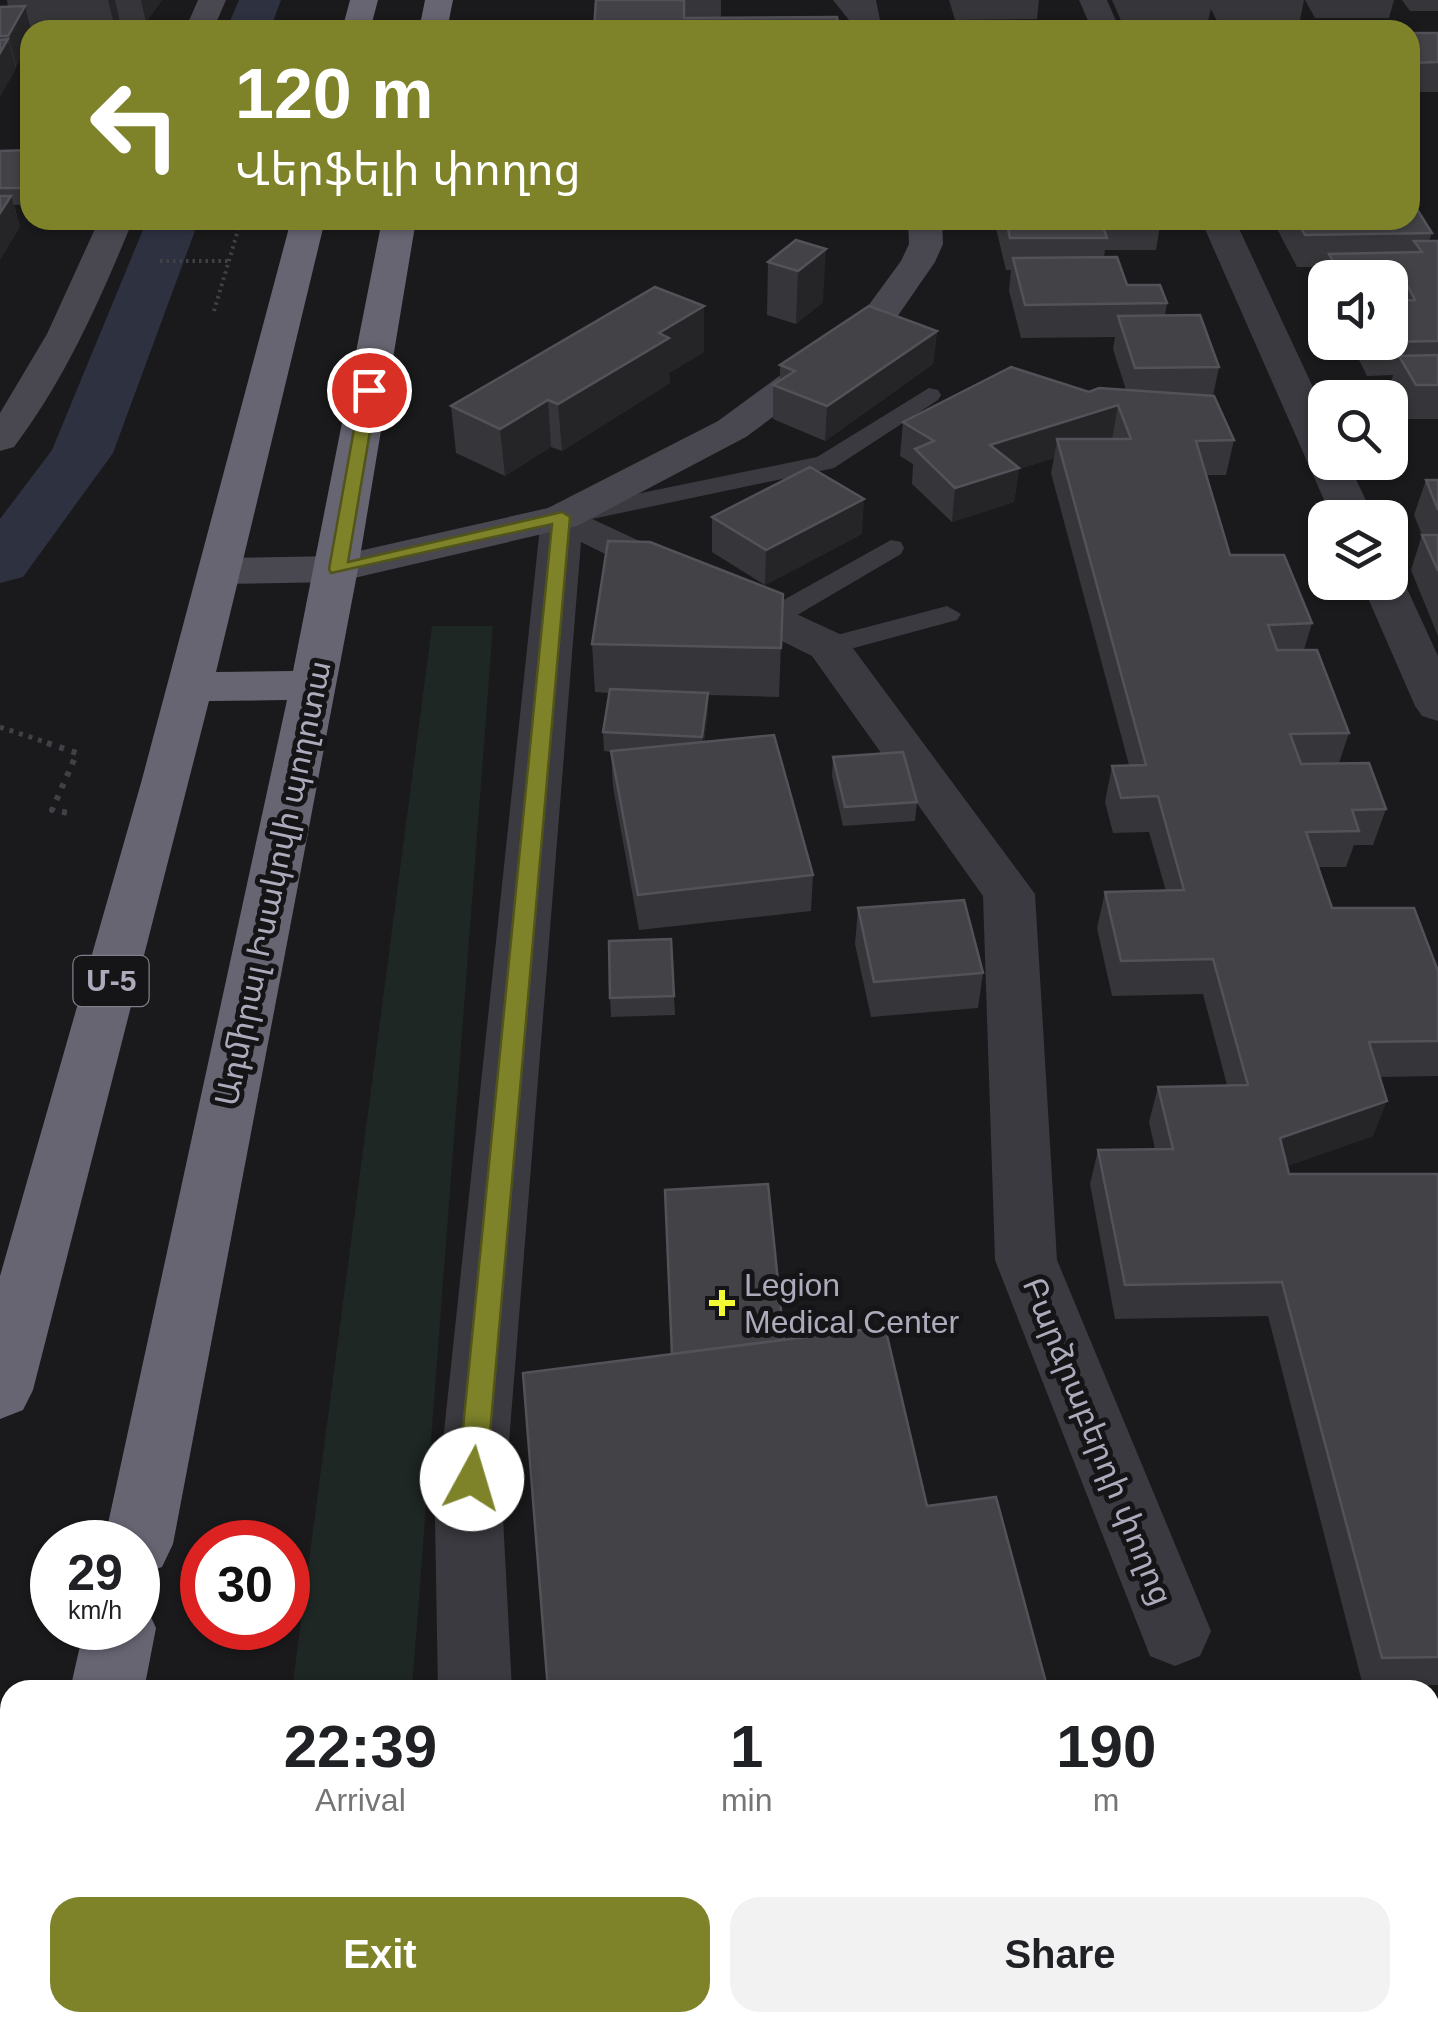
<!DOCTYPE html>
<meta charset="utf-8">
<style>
body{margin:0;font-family:Arial,"Noto Sans Armenian",sans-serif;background:#f2f2f2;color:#202124;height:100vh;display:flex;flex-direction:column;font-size:38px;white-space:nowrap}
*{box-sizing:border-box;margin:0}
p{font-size:32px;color:#757577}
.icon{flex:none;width:55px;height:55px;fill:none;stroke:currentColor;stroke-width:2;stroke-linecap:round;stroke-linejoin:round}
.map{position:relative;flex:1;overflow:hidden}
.side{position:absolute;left:0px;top:1680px;width:1440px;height:352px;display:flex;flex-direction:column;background:#fff;border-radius:30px 30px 0 0;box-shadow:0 2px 8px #0004}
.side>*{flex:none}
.top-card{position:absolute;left:20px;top:20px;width:1400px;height:210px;border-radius:30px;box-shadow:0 2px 8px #0004;background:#7e832a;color:#fff;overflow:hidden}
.buttons{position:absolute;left:1308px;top:260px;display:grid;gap:20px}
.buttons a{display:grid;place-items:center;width:100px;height:100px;border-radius:20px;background:#fff;box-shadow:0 2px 8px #0004;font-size:50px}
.speed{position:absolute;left:30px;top:1520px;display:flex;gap:20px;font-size:50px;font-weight:700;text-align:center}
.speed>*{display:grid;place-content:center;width:130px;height:130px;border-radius:50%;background:#fff;box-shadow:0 2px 8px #0004;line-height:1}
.speed small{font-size:25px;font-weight:400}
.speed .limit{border:15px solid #d22;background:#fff;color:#111}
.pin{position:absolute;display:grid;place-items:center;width:85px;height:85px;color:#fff;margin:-42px;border:5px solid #fff;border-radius:50%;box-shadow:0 2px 10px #0007}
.me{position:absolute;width:110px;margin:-55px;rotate:6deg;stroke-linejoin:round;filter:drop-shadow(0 0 8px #0008)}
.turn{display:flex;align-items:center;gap:35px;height:210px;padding:0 50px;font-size:45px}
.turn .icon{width:130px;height:130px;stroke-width:2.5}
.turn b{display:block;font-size:70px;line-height:85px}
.eta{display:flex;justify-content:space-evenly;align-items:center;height:170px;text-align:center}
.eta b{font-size:60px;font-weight:700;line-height:70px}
.primary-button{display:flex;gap:20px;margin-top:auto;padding:20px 50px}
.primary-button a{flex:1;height:115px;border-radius:30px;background:#7e832a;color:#fff;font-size:40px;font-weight:700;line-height:115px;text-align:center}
.primary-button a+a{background:#f2f2f2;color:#202124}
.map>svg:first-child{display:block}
.green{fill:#1e2723}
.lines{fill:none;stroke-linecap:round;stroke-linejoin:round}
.canal{fill:#2e3140;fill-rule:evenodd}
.path-far2{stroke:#404047;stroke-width:4;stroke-dasharray:2.5 4;stroke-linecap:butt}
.path-far1{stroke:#404047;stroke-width:5;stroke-dasharray:4 6;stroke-linecap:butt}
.path{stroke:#404047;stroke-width:6;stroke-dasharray:5 8;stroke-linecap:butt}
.lane{fill:#3b3a40;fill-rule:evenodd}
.street{fill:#3b3a40;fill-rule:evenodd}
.secondary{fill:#494750;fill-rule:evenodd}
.highway{fill:#676572;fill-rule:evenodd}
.wall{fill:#363539}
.shaded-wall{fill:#252427}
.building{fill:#434247;stroke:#535259;stroke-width:2.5}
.route{fill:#7e832a;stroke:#52551b;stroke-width:2.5}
.poi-dot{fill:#f1fa32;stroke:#151416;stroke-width:4}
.labels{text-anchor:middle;stroke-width:10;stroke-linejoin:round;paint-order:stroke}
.shield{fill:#151416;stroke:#7f7e8a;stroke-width:2.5}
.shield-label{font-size:30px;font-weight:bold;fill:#acabbb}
.street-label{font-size:32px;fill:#acabbb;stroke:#151416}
.poi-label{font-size:32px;fill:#acabbb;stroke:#151416;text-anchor:start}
</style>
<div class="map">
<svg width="1438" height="2032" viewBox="0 0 1438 2032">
<rect width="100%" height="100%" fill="#1a191b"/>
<!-- green -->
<g class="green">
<polygon points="432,626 493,626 412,1690 292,1690"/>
<polygon points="248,2023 248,2022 389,2023 389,2032 247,2032"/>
</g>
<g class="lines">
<!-- canal -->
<g class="canal">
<polygon points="239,0 281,0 270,30 226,30"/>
<polygon points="147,220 199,220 113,453 23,577 0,583 0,519 52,450"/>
</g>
<!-- path-far2 -->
<g class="path-far2">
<polyline points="160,261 229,261"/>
<polyline points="214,311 241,220"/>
</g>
<!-- path-far1 -->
<polyline class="path-far1" points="0,727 54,745"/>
<!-- path -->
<polyline class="path" points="47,743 77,753 52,810 74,814"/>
<!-- lane -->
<g class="lane">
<polygon points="833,0 851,0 875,30 857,30"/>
<polygon points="929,388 938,390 941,395 938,400 834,468 573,523 560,515 573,507 817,457"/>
<polygon points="891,540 901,542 904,548 901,554 782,624 762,624 758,618 762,612"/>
<polygon points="947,606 961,614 957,620 828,655 818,652 814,646 818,640"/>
</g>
<!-- street -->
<g class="street">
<polygon points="848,0 876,0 882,30 854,30"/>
<polygon points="1079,0 1107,0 1120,30 1092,30"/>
<polygon points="1201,220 1235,220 1325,413 1325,462 1348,462 1374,518 1332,518"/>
<polygon points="562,505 844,636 1035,894 1057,1260 1211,1631 1200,1656 1175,1666 1150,1656 995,1260 983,896 812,656 581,542 503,1517 512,1690 438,1690 435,1517 541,517 547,508"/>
<polygon points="1390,571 1397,573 1404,582 1438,656 1438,721 1422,716 1415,706 1361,582 1390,582"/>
<polygon points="446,2022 528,2022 529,2032 447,2032"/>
</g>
<!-- secondary -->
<g class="secondary">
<polygon points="198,0 226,0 213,30 185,30"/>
<path d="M99 220H133C100 300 66 378 14 447L0 451V413L47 334Z"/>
<polygon points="908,220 942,220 943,244 935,262 886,333 746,437 577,526 337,582 220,584 205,580 199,571 205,562 220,558 337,556 548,508 718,421 860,317 901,261 909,244"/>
</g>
<!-- highway -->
<g class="highway">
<polygon points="350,0 378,0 370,30 342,30"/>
<polygon points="425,0 453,0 447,30 419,30"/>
<polygon points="291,220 325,220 216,672 293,671 382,220 416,220 358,569 173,1544 162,1567 138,1576 138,1542 104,1542 287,700 209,701 33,1390 23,1410 0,1419 0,1276 141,783"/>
<polygon points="138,1600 145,1604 156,1628 144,1690 70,1690 84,1628 138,1628"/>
<polygon points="10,1993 10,2022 80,2022 78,2032 0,2032 0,2017"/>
</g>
</g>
<!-- wall -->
<g class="wall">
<polygon points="7,0 162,0 146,22 120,22 115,28 30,27 30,40 0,97 0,7 8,7"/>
<polygon points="596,0 721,0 721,17 594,30"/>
<polygon points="949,0 1039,0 1037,19 955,20"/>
<polygon points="1112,0 1304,0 1300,20 1217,21 1211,9 1208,21 1122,23"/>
<polygon points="1305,0 1394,0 1389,18 1315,18"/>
<polygon points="1402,0 1438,0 1438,11 1410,11"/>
<rect x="1410" y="33" width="28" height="59"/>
<polygon points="30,150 30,204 14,205 20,227 0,213 0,151"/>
<polygon points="994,220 1161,220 1156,250 1105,250 1104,257 1127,285 1167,303 1165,315 1219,367 1213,396 1234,440 1226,475 1206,475 1230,555 1312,623 1304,650 1349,733 1339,763 1386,809 1373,845 1354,845 1346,867 1318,867 1332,908 1438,971 1438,1076 1380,1077 1373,1136 1287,1166 1289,1174 1438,1174 1438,1685 1363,1686 1268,1316 1115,1319 1090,1184 1098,1150 1155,1149 1149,1122 1158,1087 1227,1085 1203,994 1112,996 1097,928 1105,892 1166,891 1149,832 1113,833 1105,802 1112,766 1129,765 1051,473 1054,458 1019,469 1014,502 952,522 912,484 913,464 900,456 903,422 1089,392 1126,390 1113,349 1115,337 1021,338 1009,291 1011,270 1006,270"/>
<polygon points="1254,220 1410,220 1432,233 1429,241 1438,241 1438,419 1405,419 1389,389 1393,375 1367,376 1350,342 1390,342 1390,278 1325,278 1325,295 1321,286 1326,267 1297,267 1274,223 1256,223"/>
<polygon points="796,240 823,302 796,324 767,315 768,262"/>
<polygon points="704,306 704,352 669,373 670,383 562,451 551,447 505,476 456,453 451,406"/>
<polygon points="937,331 933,364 825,441 773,419 773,385 780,381 780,365"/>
<polygon points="1426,480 1438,480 1438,636 1411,570 1422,535 1414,515"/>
<polygon points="712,517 862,534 765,585 712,552"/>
<polygon points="783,594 779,697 708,695 708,712 704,742 813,875 811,911 639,930 613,787 611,752 604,751 603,732 609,693 595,692 592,644"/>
<polygon points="833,757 917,802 915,821 843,826 832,776"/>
<polygon points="858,908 983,973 978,1008 871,1017 855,944"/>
<polygon points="674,996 675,1015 611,1017 610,998"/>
</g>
<!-- shaded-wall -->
<g class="shaded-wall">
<polygon points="108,0 115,0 120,22 115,28"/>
<polygon points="141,0 162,0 146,22"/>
<polygon points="25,6 31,30 30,40 16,66 8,36"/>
<polygon points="8,39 16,69 0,97 0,53"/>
<polygon points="11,196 20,227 0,260 0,213"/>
<polygon points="826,249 823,302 796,324 798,271"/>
<polygon points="704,306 704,352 669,373 670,383 562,451 558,404 659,333"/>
<polygon points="937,331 933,364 825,441 827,406"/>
<polygon points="548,400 551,447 505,476 500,429"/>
<polygon points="1118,405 1112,440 1057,439 1054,458 1019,469 1014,502 952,522 955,488 990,445"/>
<polygon points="864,499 862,534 765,585 766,550"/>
<polygon points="708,693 708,712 702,755 702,737"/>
<polygon points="1387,1101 1373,1136 1268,1173 1280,1138"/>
</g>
<!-- building -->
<g class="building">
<polygon points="596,0 684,0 684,18 837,17 839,30 594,30"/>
<polygon points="25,6 8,36 0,36 0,7"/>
<polygon points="1410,33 1438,33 1438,62 1410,63"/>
<polygon points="8,39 0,53 0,40"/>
<polygon points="30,150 30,188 0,188 0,151"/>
<polygon points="0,196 11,196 0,213"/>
<polygon points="1410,198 1432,233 1305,235 1297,220 1410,220"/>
<polygon points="1006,220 1101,220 1107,238 1010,238"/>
<polygon points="796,240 826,249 798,271 768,262"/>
<polygon points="1414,241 1438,241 1438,341 1390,342 1390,301 1415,300 1406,283 1390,284 1390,278 1342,278 1329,254 1422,252"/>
<polygon points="1117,257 1127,285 1160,285 1167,303 1025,305 1013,258"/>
<polygon points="655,287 704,306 659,333 669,338 558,404 548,400 500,429 451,406"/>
<polygon points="869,306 937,331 827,406 773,385 795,371 780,365"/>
<polygon points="1200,315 1219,367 1135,368 1118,316"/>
<polygon points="1438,355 1438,385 1416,385 1399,356"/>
<polygon points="1011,367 1089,392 1099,388 1214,396 1234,440 1196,441 1230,555 1284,555 1312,623 1268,625 1277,650 1317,650 1349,733 1290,734 1301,764 1369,763 1386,809 1352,810 1359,831 1306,832 1332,908 1414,908 1438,971 1438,1041 1369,1042 1387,1101 1280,1138 1289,1174 1438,1174 1438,1657 1382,1658 1282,1282 1125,1285 1098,1150 1173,1149 1158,1087 1248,1085 1213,959 1121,961 1105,892 1184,890 1158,796 1121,798 1112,766 1146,765 1057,439 1131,439 1118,405 990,445 1019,468 955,488 915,449 934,441 903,422"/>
<polygon points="810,467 864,499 766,550 712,517"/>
<polygon points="1426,480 1438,480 1438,510"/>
<polygon points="1422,535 1438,535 1438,571"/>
<polygon points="608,541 650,542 783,594 781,648 592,644"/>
<polygon points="610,689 708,693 702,737 603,732"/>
<polygon points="774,735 813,875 638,895 611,751"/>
<polygon points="903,752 917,802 845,807 833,757"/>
<polygon points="964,900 983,973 874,982 858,908"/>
<polygon points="671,939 674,996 610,998 609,941"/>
<polygon points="768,1184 784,1340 672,1354 665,1190"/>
<polygon points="885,1327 927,1506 996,1497 1048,1690 548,1690 523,1373"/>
<polygon points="1438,1989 1438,2032 576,2032 575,2022 1430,2022 1430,1991"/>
</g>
<!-- route -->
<polygon class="route" points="369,385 377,390 348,562 562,512 570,517 486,1479 482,1488 472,1492 462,1488 458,1479 552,524 331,573 329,569 361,390"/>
<!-- markers -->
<path class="poi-dot" d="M717 1288h10v10h10v10h-10v10h-10v-10h-10v-10h10z"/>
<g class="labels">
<!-- shield labels -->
<rect class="shield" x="73.5" y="956" width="75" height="50" rx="8"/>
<g class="shield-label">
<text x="111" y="991">Մ-5</text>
</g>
<!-- street labels -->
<g class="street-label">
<text transform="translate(273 883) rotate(-78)" y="11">Ադմիրալ Իսակովի պողոտա</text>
<text transform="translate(1098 1441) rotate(68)" y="11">Բարձրաբերդի փողոց</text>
</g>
<!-- poi labels -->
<g class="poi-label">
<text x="744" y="1296">Legion<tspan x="744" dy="37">Medical Center</tspan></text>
</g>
</g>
</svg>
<div class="buttons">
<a><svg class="icon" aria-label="sound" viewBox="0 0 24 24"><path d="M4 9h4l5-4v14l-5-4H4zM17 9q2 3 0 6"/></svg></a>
<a><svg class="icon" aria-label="search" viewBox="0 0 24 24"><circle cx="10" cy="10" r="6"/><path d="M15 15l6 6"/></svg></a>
<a><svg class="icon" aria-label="layers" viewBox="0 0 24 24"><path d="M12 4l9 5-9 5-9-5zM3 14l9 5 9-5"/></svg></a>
</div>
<div class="speed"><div>29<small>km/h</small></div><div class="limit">30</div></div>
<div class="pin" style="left:369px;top:390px;background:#d93025"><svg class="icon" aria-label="arrive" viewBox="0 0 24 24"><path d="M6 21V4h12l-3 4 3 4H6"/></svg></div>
<svg class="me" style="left:472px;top:1479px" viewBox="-20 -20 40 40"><circle r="19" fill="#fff"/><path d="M0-13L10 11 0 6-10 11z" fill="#7e832a"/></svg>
<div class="top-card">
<div class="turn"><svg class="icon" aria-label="left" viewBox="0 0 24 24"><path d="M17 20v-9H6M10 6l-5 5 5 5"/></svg><div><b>120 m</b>Վերֆելի փողոց</div></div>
</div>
<section class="side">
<div class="eta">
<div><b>22:39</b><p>Arrival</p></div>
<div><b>1</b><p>min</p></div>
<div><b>190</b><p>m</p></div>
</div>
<div class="primary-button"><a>Exit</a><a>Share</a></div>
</section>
</div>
